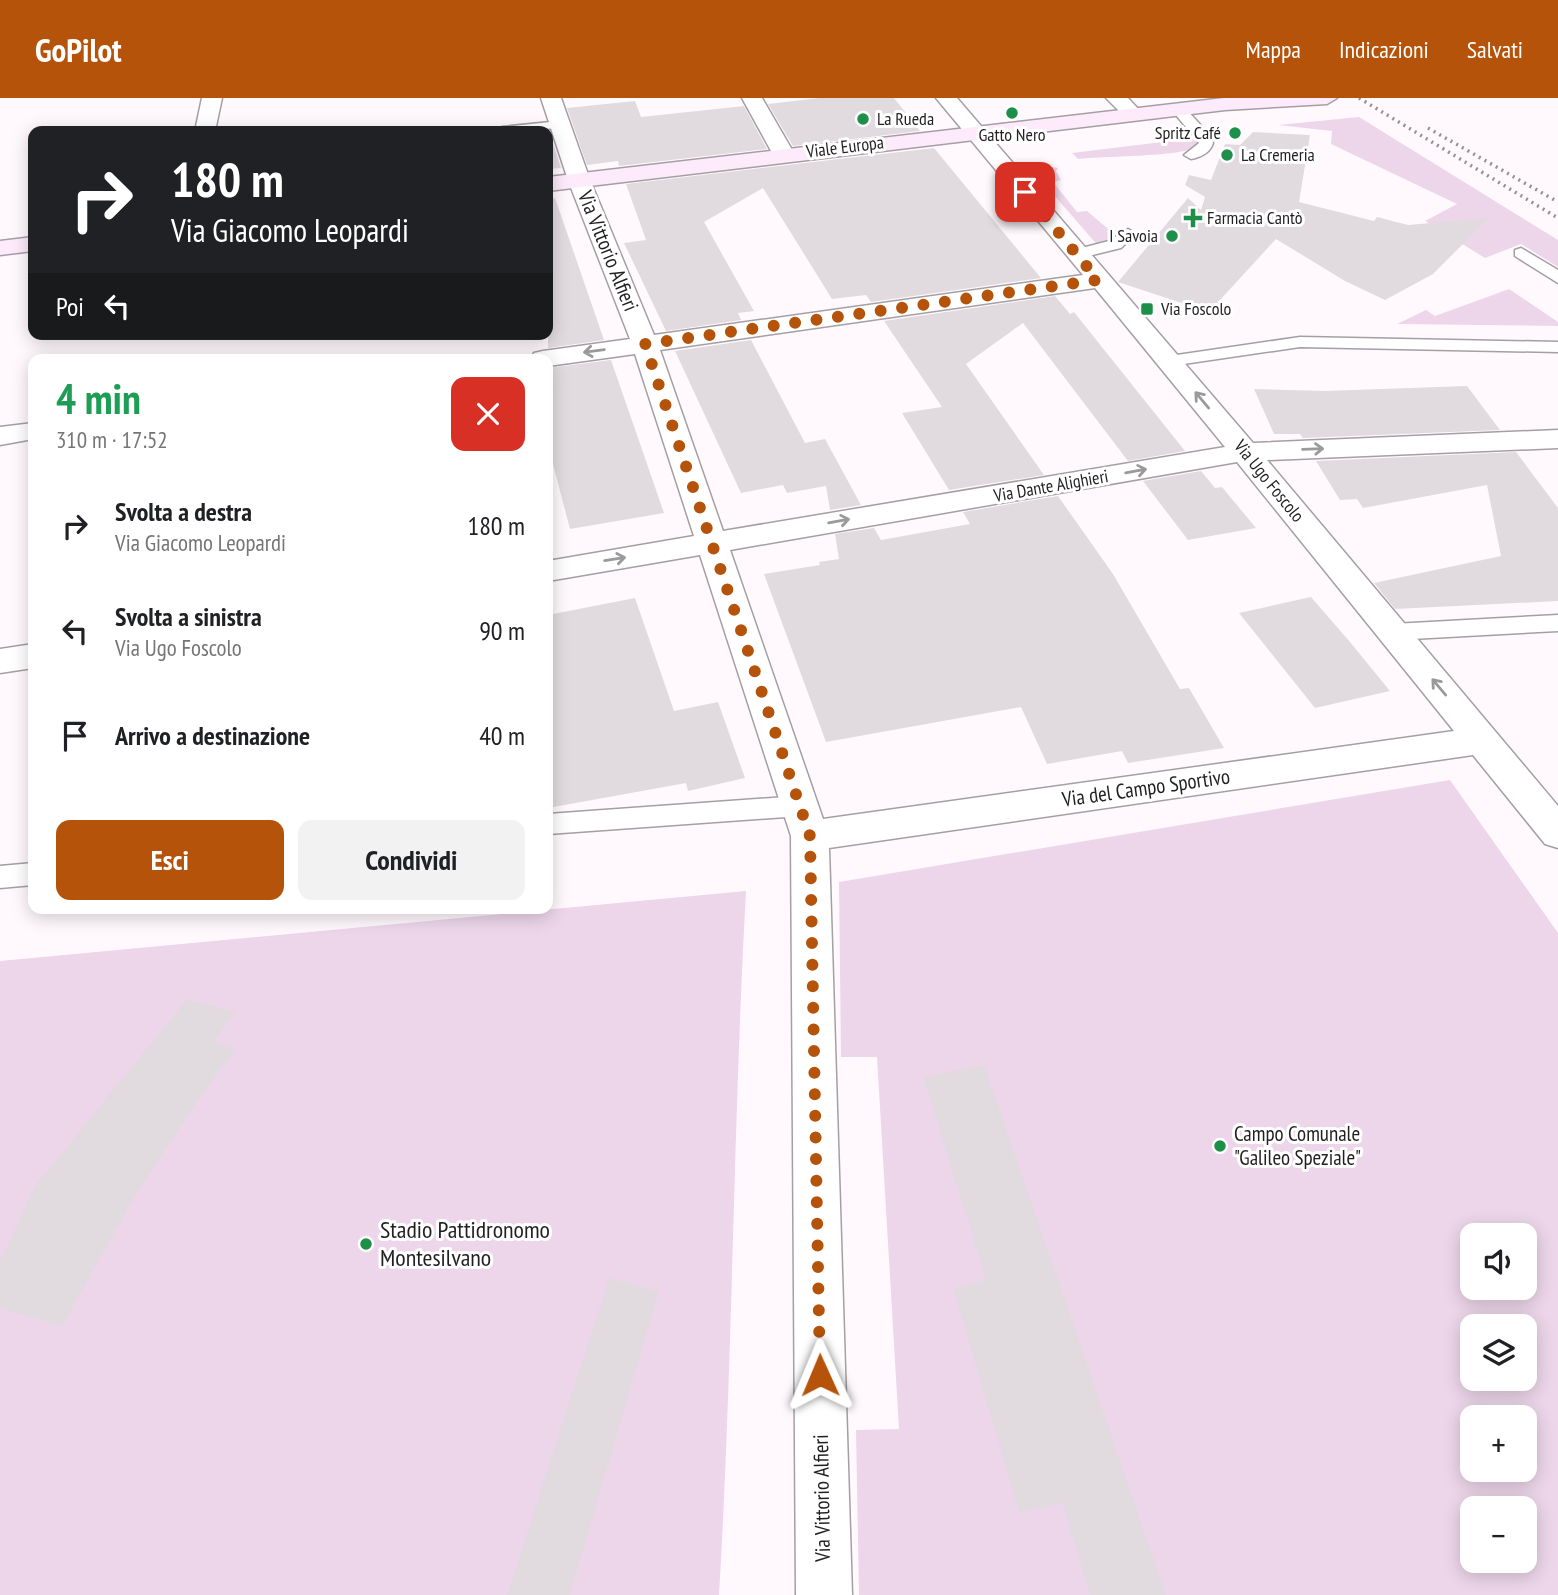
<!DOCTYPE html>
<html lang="it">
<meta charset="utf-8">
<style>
body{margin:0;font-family:"PT Sans Narrow",sans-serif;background:#f2f2f2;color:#202124;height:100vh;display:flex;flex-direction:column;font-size:26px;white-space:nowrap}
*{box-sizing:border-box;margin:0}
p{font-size:23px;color:#757577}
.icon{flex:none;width:38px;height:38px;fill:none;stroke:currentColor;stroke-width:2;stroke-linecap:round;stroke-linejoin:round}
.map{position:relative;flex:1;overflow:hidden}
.sheet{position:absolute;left:28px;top:256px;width:525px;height:560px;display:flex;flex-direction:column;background:#fff;border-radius:14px;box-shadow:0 4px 18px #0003}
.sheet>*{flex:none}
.guide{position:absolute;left:28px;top:28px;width:525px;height:214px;border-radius:14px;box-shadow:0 4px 18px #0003;background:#202124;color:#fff;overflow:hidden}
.tools{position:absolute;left:1460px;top:1125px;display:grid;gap:14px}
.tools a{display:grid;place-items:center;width:77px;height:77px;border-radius:14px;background:#fff;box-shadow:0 4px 18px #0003;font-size:35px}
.pin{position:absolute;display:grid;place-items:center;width:60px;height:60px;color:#fff;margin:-30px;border-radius:14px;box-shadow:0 4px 10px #0006}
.me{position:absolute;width:77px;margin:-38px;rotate:359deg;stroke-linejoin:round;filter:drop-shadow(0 0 5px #0008)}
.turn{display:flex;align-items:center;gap:24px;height:147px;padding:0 28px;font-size:32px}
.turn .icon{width:91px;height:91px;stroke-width:2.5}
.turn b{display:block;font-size:49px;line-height:60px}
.then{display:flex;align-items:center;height:66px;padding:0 28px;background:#0003;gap:14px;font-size:26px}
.round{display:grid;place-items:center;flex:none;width:74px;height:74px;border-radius:14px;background:#f2f2f2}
.summary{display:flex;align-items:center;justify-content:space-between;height:119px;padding:0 28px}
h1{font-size:42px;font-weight:800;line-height:52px;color:#1e9e55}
.button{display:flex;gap:14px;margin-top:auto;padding:14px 28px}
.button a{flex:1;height:80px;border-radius:14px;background:#b45309;color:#fff;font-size:28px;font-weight:800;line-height:80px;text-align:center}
.button a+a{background:#f2f2f2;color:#202124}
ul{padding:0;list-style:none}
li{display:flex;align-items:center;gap:21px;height:105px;padding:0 28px}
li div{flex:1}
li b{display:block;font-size:26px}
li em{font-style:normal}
header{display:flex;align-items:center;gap:42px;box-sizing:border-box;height:98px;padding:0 35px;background:#b45309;color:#fff}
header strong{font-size:33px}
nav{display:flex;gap:38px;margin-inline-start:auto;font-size:24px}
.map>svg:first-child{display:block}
.green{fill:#edd6ea;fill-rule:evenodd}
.building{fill:#e1dbe0}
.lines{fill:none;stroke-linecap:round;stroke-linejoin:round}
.lane-casing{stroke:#a59fa4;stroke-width:3}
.street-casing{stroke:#a59fa4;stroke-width:3}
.secondary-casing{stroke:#a59fa4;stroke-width:3}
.lane{fill:#fff;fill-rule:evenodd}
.street{fill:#fff;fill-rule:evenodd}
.secondary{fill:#fdeafb;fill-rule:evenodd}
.rail{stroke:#949093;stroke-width:3.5;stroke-dasharray:2 4.5;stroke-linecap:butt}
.oneway{stroke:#9b9a9b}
.route{stroke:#b45309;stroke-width:12;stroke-dasharray:0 21.6}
.poi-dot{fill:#1d8f49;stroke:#fff;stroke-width:2.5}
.labels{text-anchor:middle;stroke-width:6;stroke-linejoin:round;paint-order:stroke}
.far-poi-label{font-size:18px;fill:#211f21;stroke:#fff;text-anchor:start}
.far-street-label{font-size:18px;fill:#211f21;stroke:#fff}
.street-label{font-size:21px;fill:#211f21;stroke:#fff}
.poi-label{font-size:21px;fill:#211f21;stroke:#fff;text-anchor:start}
.near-poi-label{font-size:24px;fill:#211f21;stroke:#fff;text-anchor:start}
</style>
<header>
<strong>GoPilot</strong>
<nav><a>Mappa</a><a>Indicazioni</a><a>Salvati</a></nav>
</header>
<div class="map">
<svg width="1558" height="1497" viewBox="0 0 1558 1497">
<rect width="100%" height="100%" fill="#fff9fe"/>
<!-- green -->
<g class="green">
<polygon points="1359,19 1558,142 1558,169 1521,146 1485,160 1425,123 1457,106 1331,46 1332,33 1278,27"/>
<path d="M1195 40 1197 43 1195 49C1181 59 1102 58 1078 61L1072 55Z"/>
<polygon points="1035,66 1058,70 1056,73 1061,82 1053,84 1077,114 1087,113 1107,130 1123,134 1099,149 1028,67"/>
<polygon points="1509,191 1558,224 1558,228 1397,226 1426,212 1435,218"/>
<path d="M1450 682 1558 835V1497H859L856 1332 899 1331 877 959H841L839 784ZM1472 1138H1524V1190H1472ZM1472 1228H1524V1281H1472ZM1472 1320H1524V1372H1472ZM1472 1410H1524V1463H1472Z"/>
<path d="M746 793C733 1027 733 1262 719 1497H0V863Z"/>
</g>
<!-- building -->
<g class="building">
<polygon points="819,0 894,0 920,33 793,48 768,6"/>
<polygon points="635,3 641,19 744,8 767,51 619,68 618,63 587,67 567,10"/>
<polygon points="548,33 549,33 561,70 548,71"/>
<polygon points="1253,34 1310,37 1299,104 1374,123 1377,119 1408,127 1489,120 1433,176 1385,202 1345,183 1276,141 1209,214 1118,184 1188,100 1201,112 1205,99 1185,87 1189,77 1211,82 1225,46 1240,47"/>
<polygon points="934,50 1041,180 871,204 866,197 832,201 763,90 704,124 754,213 738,215 741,222 666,233 624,145 646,142 626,86"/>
<polygon points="555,100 604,242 548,250 548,101"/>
<polygon points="1055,198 1070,216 1074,214 1185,353 1128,363 1023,225 966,266 1044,377 949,392 902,315 942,309 884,223"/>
<polygon points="751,242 805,345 825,341 861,407 830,412 826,388 787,395 783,387 741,395 675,253"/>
<polygon points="611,262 664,415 570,431 548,347 548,270"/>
<polygon points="1467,288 1500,332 1303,340 1300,336 1274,336 1254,291 1325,293"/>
<polygon points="1516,354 1558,410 1558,503 1395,511 1374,485 1501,458 1487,387 1363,410 1357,401 1340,402 1316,363"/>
<polygon points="1201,373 1215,390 1222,389 1256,430 1188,442 1143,383"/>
<polygon points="1058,398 1113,476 1180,591 1189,590 1224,650 1128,665 1122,653 1047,666 1021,609 826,644 764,476 820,467 819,464 839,461 835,436 874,430 881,442 970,426 963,414"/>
<polygon points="1311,499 1350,544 1390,593 1315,610 1239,515"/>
<polygon points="635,500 674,613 718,604 745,680 688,693 686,685 548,710 548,517"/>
<polygon points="187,901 235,914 214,943 235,952 198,1002 135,1098 62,1228 0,1210 0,1163 35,1088"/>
<polygon points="984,967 1059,1184 1166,1497 1090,1497 1062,1405 1019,1415 953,1190 986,1182 923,979"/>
<polygon points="609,1180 659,1193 570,1497 507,1497"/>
</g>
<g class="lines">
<!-- lane casing -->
<g class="lane-casing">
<g id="lane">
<path d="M1178 7 1183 8 1209 36 1213 45C1210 55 1201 59 1191 61L1184 57 1199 45 1171 11Z"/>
<polygon points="560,23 565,24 565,30 495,33 502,29"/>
<polygon points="1128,131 1136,136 1121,150 1076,161 1068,156 1070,153 1109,143"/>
<polygon points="1521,150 1558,172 1558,185 1515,158 1515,152"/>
<polygon points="1300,239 1558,244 1558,254 1300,249 1170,268 1161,263 1170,258"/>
<polygon points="1558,517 1558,533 1393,542 1385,539 1382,534 1385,529 1393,526"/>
<polygon points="800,698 809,701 813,708 809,715 800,718 548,736 548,716"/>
<polygon points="33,765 33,787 0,790 0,768"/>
</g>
</g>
<!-- street casing -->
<g class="street-casing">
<g id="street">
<polygon points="202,0 222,0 215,33 195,33"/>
<path d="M541 0H561L590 82 654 237 1083 177 936 0H957L1253 345 1558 332V350L1267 362 1558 708V750L1545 746 1473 657 829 750 852 1497H796L791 738 700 457 548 483V463L694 438 635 256 548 268V261H530L534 255 543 253 630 241 568 82ZM1095 190 1225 349 723 433 660 252ZM1237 364 1454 633 823 721 730 452Z"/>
<polygon points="742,0 762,0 795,57 792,62 776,62"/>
<polygon points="1106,0 1128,0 1143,16 1140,20 1126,20"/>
<polygon points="33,325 33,341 0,347 0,329"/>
<polygon points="33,546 33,570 0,575 0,551"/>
</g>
</g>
<!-- secondary casing -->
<g class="secondary-casing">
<g id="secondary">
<polygon points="1224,0 1337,0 1327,6 1225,12 548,93 548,79"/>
<polygon points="33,139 33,153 0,157 0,143"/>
</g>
</g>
<!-- lane -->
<use href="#lane" class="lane"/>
<!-- street -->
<use href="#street" class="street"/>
<!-- secondary -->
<use href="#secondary" class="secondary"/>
<!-- rail -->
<g class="rail">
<polyline points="1359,0 1558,120"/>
<polyline points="1428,30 1558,104"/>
</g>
</g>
<!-- one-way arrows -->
<defs><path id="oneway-shaft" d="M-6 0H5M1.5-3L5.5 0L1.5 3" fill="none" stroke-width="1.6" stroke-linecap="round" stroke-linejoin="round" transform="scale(1.75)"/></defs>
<g class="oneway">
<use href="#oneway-shaft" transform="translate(594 253) rotate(172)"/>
<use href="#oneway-shaft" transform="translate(1202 302) rotate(-130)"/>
<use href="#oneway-shaft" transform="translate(1313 351) rotate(-2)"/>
<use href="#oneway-shaft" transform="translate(1136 373) rotate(-10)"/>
<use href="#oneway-shaft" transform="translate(839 423) rotate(-10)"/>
<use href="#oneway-shaft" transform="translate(615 461) rotate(-9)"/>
<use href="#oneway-shaft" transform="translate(1439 589) rotate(-130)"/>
</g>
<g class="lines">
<!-- route -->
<polyline class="route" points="820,1277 810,738 645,246 1098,182 1025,94"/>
</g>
<!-- markers -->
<g class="poi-dot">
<circle cx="1012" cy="15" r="7"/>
<circle cx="863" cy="21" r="7"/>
<circle cx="1235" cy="35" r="7"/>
<circle cx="1227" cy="57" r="7"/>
<path d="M1189.5 109.5h7v7h7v7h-7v7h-7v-7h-7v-7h7z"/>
<circle cx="1172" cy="138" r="7"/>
<rect x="1140" y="204" width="14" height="14" rx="3.5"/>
<circle cx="1220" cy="1048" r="7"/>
<circle cx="366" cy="1146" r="7"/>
</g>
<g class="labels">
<!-- far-poi labels -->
<g class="far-poi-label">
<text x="877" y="27">La Rueda</text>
<text x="1221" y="41" text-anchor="end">Spritz Café</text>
<text x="1012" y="43" text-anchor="middle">Gatto Nero</text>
<text x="1241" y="63">La Cremeria</text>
<text x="1207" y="126">Farmacia Cantò</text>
<text x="1158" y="144" text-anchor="end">I Savoia</text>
<text x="1161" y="217">Via Foscolo</text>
</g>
<!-- far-street labels -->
<g class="far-street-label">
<text transform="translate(845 49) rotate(-7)" y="6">Viale Europa</text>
<text transform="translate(1269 383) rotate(51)" y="6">Via Ugo Foscolo</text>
<text transform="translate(1051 388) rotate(-10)" y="6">Via Dante Alighieri</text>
</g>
<!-- street labels -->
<g class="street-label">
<text transform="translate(608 153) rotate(68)" y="7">Via Vittorio Alfieri</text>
<text transform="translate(1146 690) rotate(-8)" y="7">Via del Campo Sportivo</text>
<text transform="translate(822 1400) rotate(-91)" y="7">Via Vittorio Alfieri</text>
</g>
<!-- poi labels -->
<g class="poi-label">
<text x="1234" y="1043">Campo Comunale<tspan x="1234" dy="24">"Galileo Speziale"</tspan></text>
</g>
<!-- near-poi labels -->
<g class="near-poi-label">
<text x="380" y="1140">Stadio Pattidronomo<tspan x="380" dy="28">Montesilvano</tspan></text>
</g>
</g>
</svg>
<div class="tools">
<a><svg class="icon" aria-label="sound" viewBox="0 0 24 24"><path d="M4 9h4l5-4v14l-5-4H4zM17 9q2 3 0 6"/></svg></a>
<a><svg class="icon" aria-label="layers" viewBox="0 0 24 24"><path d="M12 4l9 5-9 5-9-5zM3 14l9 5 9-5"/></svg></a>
<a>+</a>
<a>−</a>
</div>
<div class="pin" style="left:1025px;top:94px;background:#d93025"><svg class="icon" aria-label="arrive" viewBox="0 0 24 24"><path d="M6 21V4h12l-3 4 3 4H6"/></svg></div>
<svg class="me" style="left:820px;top:1277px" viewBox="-20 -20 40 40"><path d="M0-17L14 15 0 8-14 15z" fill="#b45309" stroke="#fff" stroke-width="4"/></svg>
<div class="guide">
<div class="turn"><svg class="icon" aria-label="right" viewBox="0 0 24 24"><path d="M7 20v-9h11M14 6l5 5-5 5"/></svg><div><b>180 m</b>Via Giacomo Leopardi</div></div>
<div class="then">Poi<svg class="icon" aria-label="left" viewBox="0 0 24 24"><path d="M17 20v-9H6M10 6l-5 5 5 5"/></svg></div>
</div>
<section class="sheet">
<div class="summary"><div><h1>4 min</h1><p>310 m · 17:52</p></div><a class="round" style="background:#d93025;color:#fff"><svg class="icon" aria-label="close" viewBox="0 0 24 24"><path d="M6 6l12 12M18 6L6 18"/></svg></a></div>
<ul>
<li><svg class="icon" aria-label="right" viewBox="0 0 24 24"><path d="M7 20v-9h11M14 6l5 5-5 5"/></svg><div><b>Svolta a destra</b><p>Via Giacomo Leopardi</p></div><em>180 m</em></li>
<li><svg class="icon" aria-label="left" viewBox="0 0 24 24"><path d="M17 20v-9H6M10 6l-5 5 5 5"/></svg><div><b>Svolta a sinistra</b><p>Via Ugo Foscolo</p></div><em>90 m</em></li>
<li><svg class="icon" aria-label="arrive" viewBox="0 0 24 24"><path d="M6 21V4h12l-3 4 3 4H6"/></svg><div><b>Arrivo a destinazione</b></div><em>40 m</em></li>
</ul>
<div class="button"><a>Esci</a><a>Condividi</a></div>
</section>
</div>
